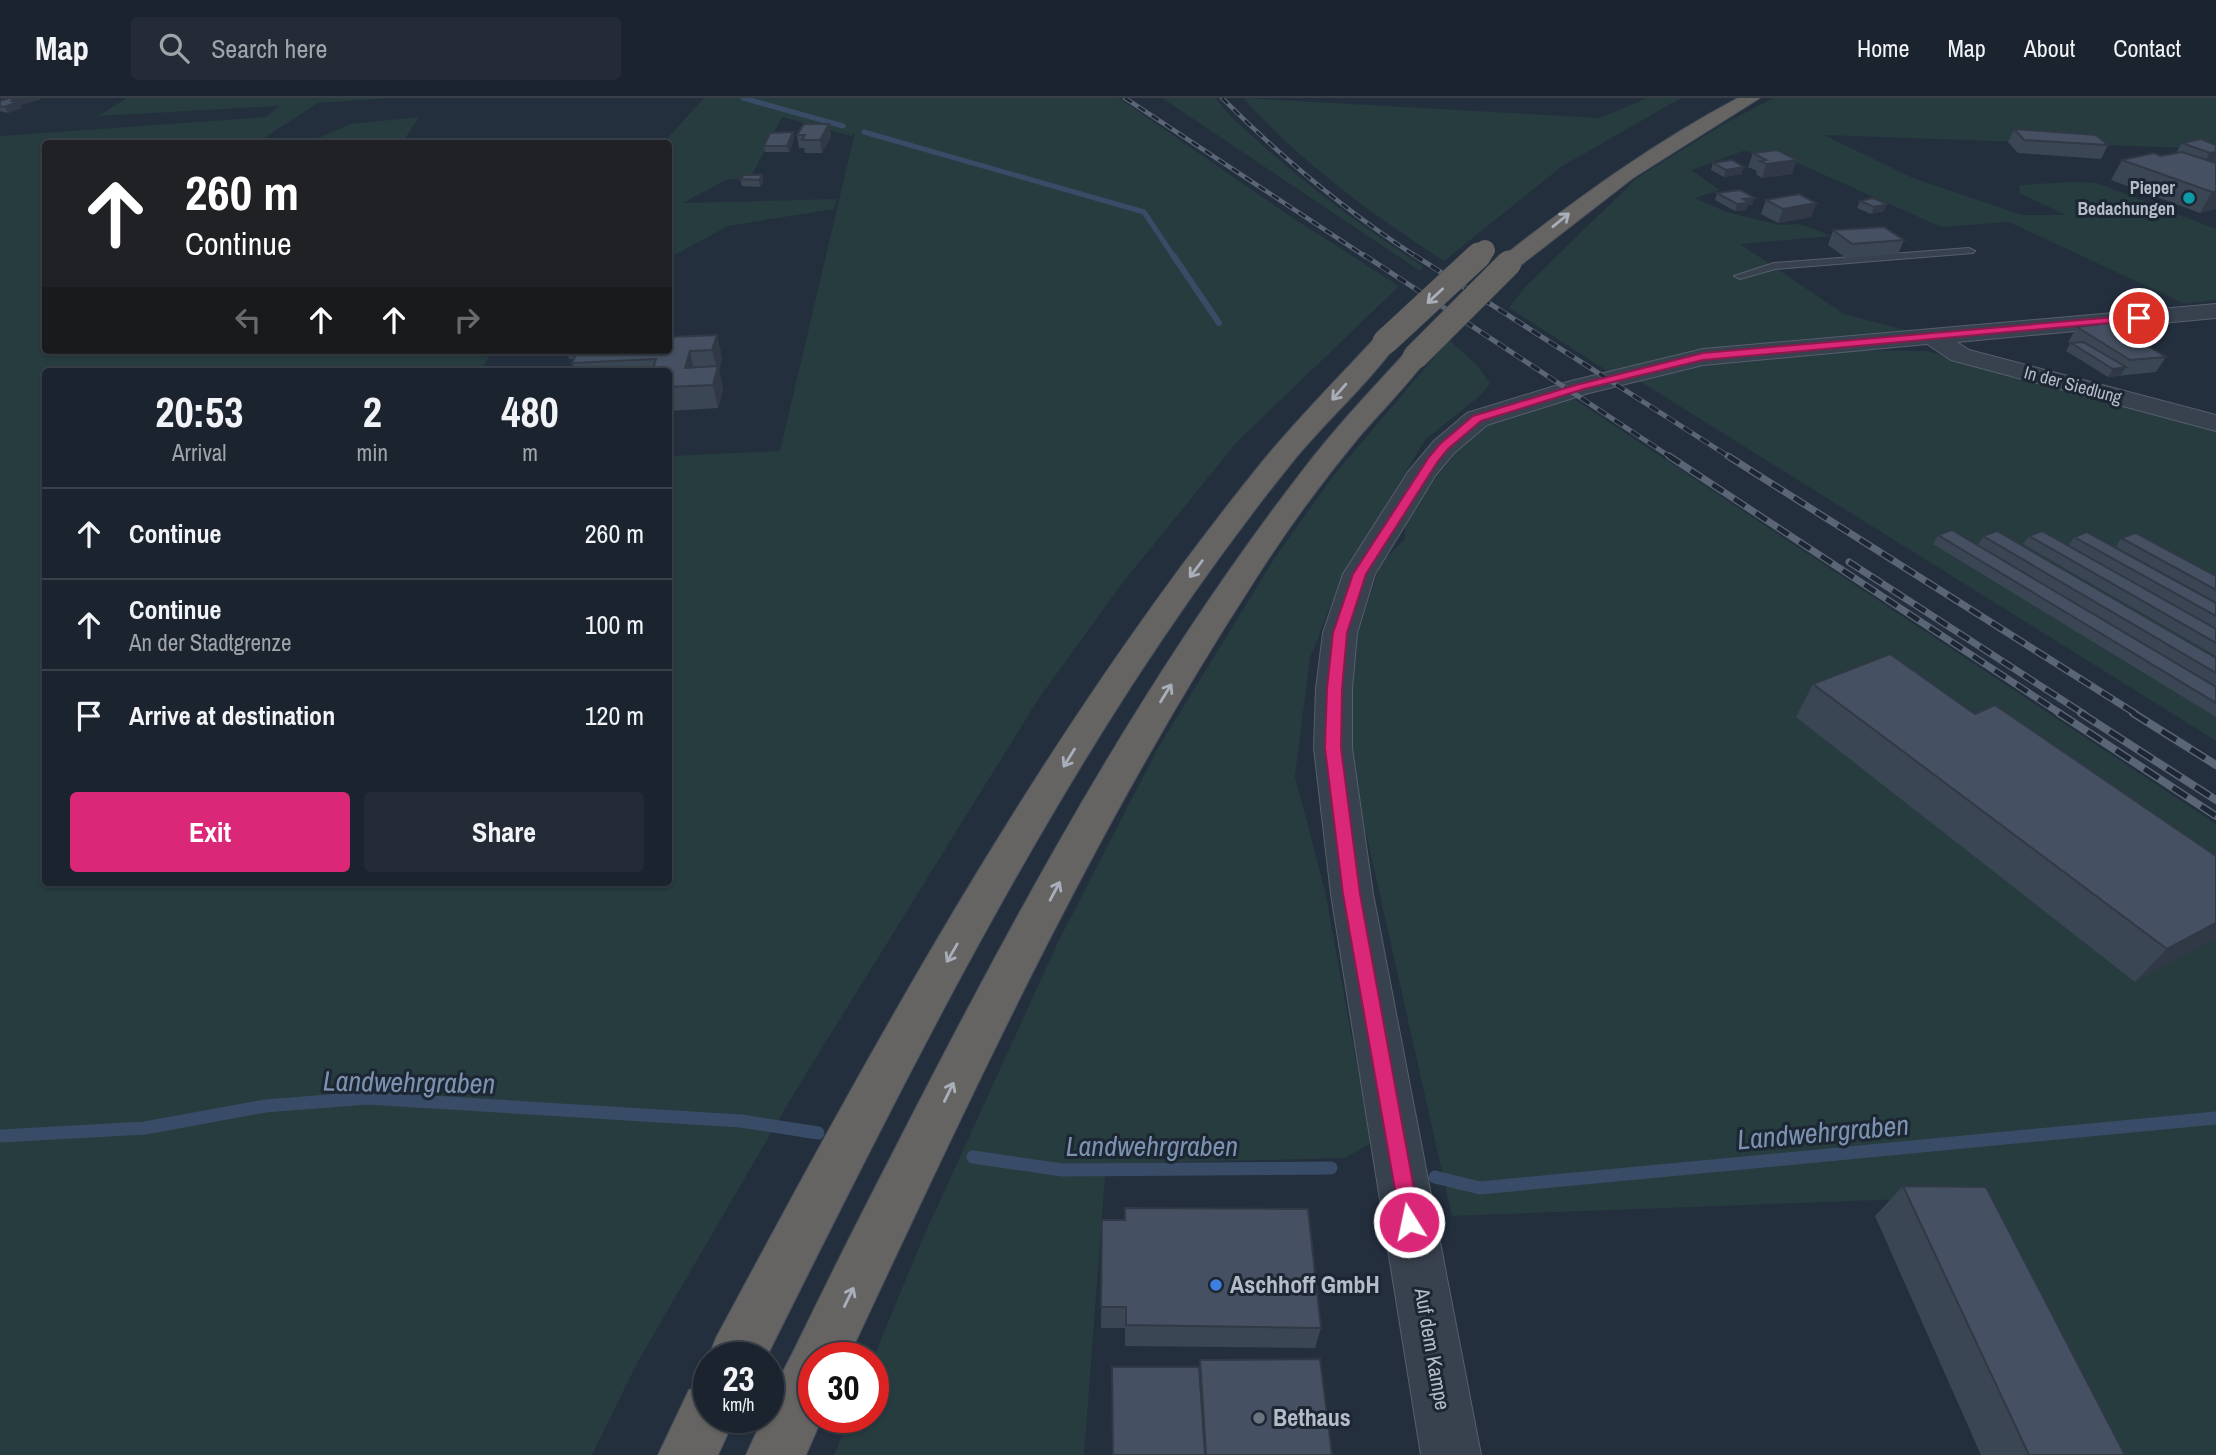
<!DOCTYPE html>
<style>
body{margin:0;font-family:"Archivo Narrow",sans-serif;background:#242b36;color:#f1f3f6;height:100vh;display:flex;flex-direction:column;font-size:26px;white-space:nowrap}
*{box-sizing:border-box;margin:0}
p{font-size:23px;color:#a0a4aa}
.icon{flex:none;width:38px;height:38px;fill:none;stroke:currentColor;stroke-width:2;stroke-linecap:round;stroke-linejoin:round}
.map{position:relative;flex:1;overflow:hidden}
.sheet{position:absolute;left:42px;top:270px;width:630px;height:518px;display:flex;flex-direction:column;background:#1b232e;border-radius:7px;box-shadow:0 2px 5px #0004,0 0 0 2px #39404a}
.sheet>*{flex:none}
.hud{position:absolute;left:42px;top:42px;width:630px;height:214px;border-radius:7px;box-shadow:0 2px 5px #0004,0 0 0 2px #39404a;background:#202124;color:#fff;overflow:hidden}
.speed{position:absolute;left:693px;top:1244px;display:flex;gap:14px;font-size:35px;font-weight:700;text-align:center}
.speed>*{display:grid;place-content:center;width:91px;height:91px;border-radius:50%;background:#1b232e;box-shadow:0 2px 5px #0004,0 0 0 2px #39404a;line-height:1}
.speed small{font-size:18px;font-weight:400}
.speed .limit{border:10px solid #d22;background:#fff;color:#111}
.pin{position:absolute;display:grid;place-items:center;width:60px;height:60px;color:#fff;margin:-30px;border:4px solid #fff;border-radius:50%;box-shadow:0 2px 7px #0007}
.me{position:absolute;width:77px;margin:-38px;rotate:350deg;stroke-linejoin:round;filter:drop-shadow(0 0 5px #0008)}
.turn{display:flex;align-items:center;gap:24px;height:147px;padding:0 28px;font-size:32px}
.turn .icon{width:91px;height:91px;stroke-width:2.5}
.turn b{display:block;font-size:49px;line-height:60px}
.lanes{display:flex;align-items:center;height:66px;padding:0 28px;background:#0003;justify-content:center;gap:35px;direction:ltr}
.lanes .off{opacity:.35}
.eta{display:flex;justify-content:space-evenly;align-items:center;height:119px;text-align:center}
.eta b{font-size:42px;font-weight:700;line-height:49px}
.primary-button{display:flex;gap:14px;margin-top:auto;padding:14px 28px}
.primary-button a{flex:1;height:80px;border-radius:7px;background:#db2777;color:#fff;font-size:28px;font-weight:700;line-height:80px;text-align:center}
.primary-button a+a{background:#242b36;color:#f1f3f6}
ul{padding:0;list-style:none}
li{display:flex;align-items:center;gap:21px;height:91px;padding:0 28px;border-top:2px solid #39404a}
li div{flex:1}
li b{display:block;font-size:26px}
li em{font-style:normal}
header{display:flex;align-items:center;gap:42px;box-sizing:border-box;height:98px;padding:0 35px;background:#1b232e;border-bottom:2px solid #39404a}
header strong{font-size:33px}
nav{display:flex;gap:38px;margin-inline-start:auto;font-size:24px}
.search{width:490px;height:63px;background:#242b36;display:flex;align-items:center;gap:18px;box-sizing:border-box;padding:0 24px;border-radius:7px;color:#a0a4aa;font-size:26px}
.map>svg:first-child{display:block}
.green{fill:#263c3f}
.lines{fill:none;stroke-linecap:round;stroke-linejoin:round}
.stream-far2{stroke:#394c67;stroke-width:5}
.stream-far1{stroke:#394c67;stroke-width:6}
.stream{stroke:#394c67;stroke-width:13}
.service-casing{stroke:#565f6c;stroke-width:2}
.minor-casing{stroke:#565f6c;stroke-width:2}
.trunk-casing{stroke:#434c59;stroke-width:2}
.service{fill:#38414e;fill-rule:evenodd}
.minor{fill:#38414e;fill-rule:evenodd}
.trunk{fill:#656462;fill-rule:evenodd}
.rail-far3-casing{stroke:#5a6575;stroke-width:4.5}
.rail-far2-casing{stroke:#5a6575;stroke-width:5}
.rail-far1-casing{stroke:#5a6575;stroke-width:7}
.rail-casing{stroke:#5a6575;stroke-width:8}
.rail-far3{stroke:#1d2633;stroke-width:2.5;stroke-dasharray:8;stroke-linecap:butt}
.rail-far2{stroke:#1d2633;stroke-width:3.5;stroke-dasharray:10;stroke-linecap:butt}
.rail-far1{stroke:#1d2633;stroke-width:4.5;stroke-dasharray:13;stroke-linecap:butt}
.rail{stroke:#1d2633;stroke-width:5;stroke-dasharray:17;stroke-linecap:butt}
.trunk-bridge-far1-casing{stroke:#434c59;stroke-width:21;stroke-linecap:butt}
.trunk-bridge-casing{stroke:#434c59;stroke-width:26;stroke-linecap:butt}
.trunk-bridge-far1{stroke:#656462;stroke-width:20}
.trunk-bridge{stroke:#656462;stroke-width:25}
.wall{fill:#3b4654}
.shaded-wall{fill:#303945}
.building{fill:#455162;stroke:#303945;stroke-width:2}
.oneway{stroke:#a8afba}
.route{fill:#db2777;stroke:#8e194d;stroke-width:2}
.culture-dot{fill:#0f9aa8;stroke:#1d2633;stroke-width:2.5}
.shop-dot{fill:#3f7fe0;stroke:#1d2633;stroke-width:2.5}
.worship-dot{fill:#6b7280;stroke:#1d2633;stroke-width:2.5}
.labels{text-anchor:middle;stroke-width:6;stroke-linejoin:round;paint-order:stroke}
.far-poi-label{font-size:18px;font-weight:bold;fill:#b4bcc9;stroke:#1d2633;text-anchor:end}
.far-street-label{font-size:18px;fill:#b4bcc9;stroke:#1d2633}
.street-label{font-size:21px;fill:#b4bcc9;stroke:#1d2633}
.near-poi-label{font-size:24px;font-weight:bold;fill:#b4bcc9;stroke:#1d2633;text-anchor:start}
.near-water-label{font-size:28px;font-style:italic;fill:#7c92b1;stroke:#1d2633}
</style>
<header>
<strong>Map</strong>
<div class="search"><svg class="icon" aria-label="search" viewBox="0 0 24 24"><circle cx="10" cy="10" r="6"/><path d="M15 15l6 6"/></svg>Search here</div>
<nav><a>Home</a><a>Map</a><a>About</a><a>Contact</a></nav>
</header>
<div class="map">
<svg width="2216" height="1357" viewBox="0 0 2216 1357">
<rect width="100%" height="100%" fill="#242f3e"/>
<!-- green -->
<g class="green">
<polygon points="127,0 391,0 318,5 256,45 46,46 46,252 493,252 480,273 46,273 46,784 668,784 669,358 780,353 855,34 851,38 782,19 751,79 726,82 683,105 837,101 834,111 728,128 669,160 668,46 663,45 704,0 1119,0 1287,116 1399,188 1237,344 1124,483 1039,600 796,992 637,1265 592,1357 0,1357 0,38 266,19 279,8 98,18"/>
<path d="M1162 0H1216C1228 18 1245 31 1261 46 1312 92 1366 131 1424 169L1420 173Z"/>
<path d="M1243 0 1600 20 1647 0H1681L1561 69 1444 163C1371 115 1301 65 1243 0Z"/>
<polygon points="1774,0 2216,0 2216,51 1824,37 1913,80 2022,117 2066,117 2019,95 2020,87 2072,84 2097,85 2216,131 2216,202 2185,206 2009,124 1941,129 1782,58 1743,53 1691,72 1720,92 1695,100 1726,114 1780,127 1800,126 1832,138 1740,146 1844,216 1909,233 1680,259 1609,274 1509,210 1525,189 1637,80 1727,24"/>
<polygon points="419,19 402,45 307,45 351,26"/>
<polygon points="1449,242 1478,268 1490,286 1481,297 1425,342 1339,487 1310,560 1295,678 1325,793 1371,1045 1345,1060 1106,1066 1084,1357 834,1357 850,1320 873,1320 873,1261 922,1142 1058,844 1158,650 1274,461 1333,378"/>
<polygon points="1825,252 1927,253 2216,334 2216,643 1638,282 1709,264"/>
<polygon points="1560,296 1574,301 2216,726 2216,1357 2093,1357 1960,1099 1452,1118 1348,655 1346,569 1381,465 1405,441 1405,419 1453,359 1444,349 1477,321"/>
</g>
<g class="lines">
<!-- stream-far2 -->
<g class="stream-far2">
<polyline points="743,0 843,28"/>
<polyline points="864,34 1144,114 1174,159"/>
</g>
<!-- stream-far1 -->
<polyline class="stream-far1" points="1173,157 1219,225"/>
<!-- stream -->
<g class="stream">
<polyline points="0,1038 145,1030 265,1008 367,1000 741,1023 818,1035"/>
<polyline points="973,1059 1062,1072 1331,1070"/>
<polyline points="1435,1079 1480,1090 2216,1020"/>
</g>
<!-- service casing -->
<g class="service-casing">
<polygon id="service" points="1969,150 1975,153 1973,155 1775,171 1740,181 1734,178 1774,165"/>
</g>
<!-- minor casing -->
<g class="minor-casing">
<polygon id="minor" points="2216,206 2216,220 1957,244 1969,252 2216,317 2216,333 1951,262 1927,246 1703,267 1589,295 1487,327 1454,355 1435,378 1375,476 1357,535 1352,591 1352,650 1373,796 1481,1357 1421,1357 1331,796 1314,650 1316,591 1323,535 1343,476 1408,374 1434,343 1467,315 1571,283 1703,251"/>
</g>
<!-- trunk casing -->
<g class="trunk-casing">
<g id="trunk">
<path d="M1738 0H1760L1633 80 1517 170H1501L1498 165 1501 160C1576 101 1653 45 1738 0Z"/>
<path d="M1385 236 1394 239 1398 244C1369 285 1326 323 1294 362 1236 434 1182 510 1132 587 993 802 880 1032 766 1260H709V1262L708 1260 716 1240C879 936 1044 633 1262 364 1298 320 1338 280 1376 239Z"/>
<path d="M1415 251 1424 254 1428 259C1408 287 1382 312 1359 339 1321 385 1285 434 1253 485 1094 730 972 996 848 1260H814V1320H822L806 1357H746L763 1320H768C768 1296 785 1271 795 1250 816 1207 837 1164 859 1121 991 862 1125 602 1303 372 1335 330 1371 292 1406 254Z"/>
<polygon points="709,1283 709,1320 735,1320 718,1357 658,1357 689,1292"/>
</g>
</g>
<!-- service -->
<use href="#service" class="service"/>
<!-- minor -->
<use href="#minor" class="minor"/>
<!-- trunk -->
<use href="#trunk" class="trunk"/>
<!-- rail-far3 casing -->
<g class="rail-far3-casing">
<g id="rail-far3">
<polyline points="1125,0 1366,159"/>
<path d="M1222 0C1283 61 1344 112 1417 159"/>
</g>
</g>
<!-- rail-far2 casing -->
<g class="rail-far2-casing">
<g id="rail-far2">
<polyline points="1364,157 1672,360"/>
<polyline points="1414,157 1731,360"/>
</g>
</g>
<!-- rail-far1 casing -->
<g class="rail-far1-casing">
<g id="rail-far1">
<polyline points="1669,358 2061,616"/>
<polyline points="1728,358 2136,616"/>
<polyline points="1849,464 2084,616"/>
</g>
</g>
<!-- rail casing -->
<g class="rail-casing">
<g id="rail">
<polyline points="2059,615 2216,718"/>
<polyline points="2081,615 2216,702"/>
<polyline points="2133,615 2216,667"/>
</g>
</g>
<!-- rail-far3 -->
<use href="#rail-far3" class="rail-far3"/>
<!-- rail-far2 -->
<use href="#rail-far2" class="rail-far2"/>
<!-- rail-far1 -->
<use href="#rail-far1" class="rail-far1"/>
<!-- rail -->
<use href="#rail" class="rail"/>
<!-- trunk-bridge-far1 casing -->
<g class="trunk-bridge-far1-casing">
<polyline id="trunk-bridge-far1" points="1478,159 1485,152"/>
</g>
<!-- trunk-bridge casing -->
<g class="trunk-bridge-casing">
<g id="trunk-bridge">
<polyline points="1385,244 1479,157"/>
<polyline points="1415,259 1509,165"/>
</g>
</g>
<!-- trunk-bridge-far1 -->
<use href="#trunk-bridge-far1" class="trunk-bridge-far1"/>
<!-- trunk-bridge -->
<use href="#trunk-bridge" class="trunk-bridge"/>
</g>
<!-- wall -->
<g class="wall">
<polygon points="1,0 42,0 39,2 20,7 22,10 8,15 0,13 0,3 3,2"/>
<polygon points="829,26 831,39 822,55 805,55 804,50 799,50 797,37"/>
<polygon points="2014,31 2108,47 2101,61 2018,55 2008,44"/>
<polygon points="793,34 794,41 789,54 765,54 764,48"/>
<polygon points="2182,45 2216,47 2216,111 2200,115 2111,82 2122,62 2161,58 2176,55"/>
<polygon points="1753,55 1792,76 1762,80 1756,76 1757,73 1748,69"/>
<polygon points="1713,65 1742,76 1724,79 1711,72"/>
<polygon points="762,77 763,84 760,89 742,88 740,81"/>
<polygon points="1717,95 1752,107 1748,107 1746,112 1735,113 1715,102"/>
<polygon points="1766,102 1816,105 1811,119 1778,125 1761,116"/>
<polygon points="1860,103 1884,113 1871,116 1857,110"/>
<polygon points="1833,132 1904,142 1898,156 1846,160 1828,147"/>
<polygon points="2077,229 2166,259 2156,274 2108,279 2066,253 2070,246 2068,244"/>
<polygon points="717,237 722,260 719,272 723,292 718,310 668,313 668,273 575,273 572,265 574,261 569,261 566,252 668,252"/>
<polygon points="1938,437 2216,589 2216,619 1933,446"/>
<polygon points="1983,438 2216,560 2216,588 1978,447"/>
<polygon points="2029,438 2216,531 2216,558 2023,446"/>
<polygon points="2074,439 2216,505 2216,531 2069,447"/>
<polygon points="2121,440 2216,478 2216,504 2116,449"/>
<polygon points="1813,586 1975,616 2216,840 2135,884 1796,619"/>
<polygon points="1903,1088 2125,1357 1981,1357 1875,1118"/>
<polygon points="1102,1122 1321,1230 1315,1250 1125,1248 1125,1230 1101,1230"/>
</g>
<!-- shaded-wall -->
<g class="shaded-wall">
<polygon points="1,0 42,0 39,2 20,7 22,10 8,15"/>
<polygon points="829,26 831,39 822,55 820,42"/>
<polygon points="793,34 794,41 789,54 787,48"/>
<polygon points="2216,54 2216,66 2202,68 2210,55"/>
<polygon points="1797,62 1792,76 1762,80 1766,66"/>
<polygon points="1744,69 1742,76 1724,79 1726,72"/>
<polygon points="762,77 763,84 760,89 759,82"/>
<polygon points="2212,94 2216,94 2216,111 2200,115"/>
<polygon points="1755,100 1752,107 1748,107 1746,112 1735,113 1737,106 1743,101"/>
<polygon points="1816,105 1811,119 1778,125 1783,111"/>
<polygon points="1887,106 1884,113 1871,116 1874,109"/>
<polygon points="717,237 722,260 719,272 723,292 718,310 713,287 717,271 712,252"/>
<polygon points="690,253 695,276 685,270"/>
<polygon points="2126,269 2121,277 2108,279 2113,271"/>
<polygon points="2216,825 2216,840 2135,884 2167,851"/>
</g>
<!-- building -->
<g class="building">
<polygon points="9,0 20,0 10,3 18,4 4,9 0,8 0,3"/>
<polygon points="804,26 829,26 820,42 802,42 805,37 797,37"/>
<polygon points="2014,31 2096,37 2108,47 2024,42"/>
<polygon points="793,34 787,48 764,48 770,35"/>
<polygon points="2201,41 2216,47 2216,54 2210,55 2182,45"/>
<polygon points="1777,52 1797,62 1766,66 1760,63 1766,62 1753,55"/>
<polygon points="2182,54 2216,65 2216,94 2212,94 2122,62 2154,55 2161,58"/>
<polygon points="1732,62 1744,69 1726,72 1713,65"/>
<polygon points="744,77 762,77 759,82 740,81"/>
<polygon points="1740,92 1755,100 1743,101 1749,105 1737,106 1717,95"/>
<polygon points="1799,96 1816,105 1783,111 1766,102"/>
<polygon points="1873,100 1887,106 1874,109 1860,103"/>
<polygon points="1884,129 1904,142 1852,146 1833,132"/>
<polygon points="2109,225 2166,259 2130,262 2077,229"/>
<polygon points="717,237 712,252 690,253 685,270 718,268 713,287 668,289 668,273 652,273 656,261 572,265 578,252 668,252 668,239"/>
<polygon points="2083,244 2126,269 2113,271 2071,245"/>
<polygon points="1952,432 2216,589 2216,605 1938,437"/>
<polygon points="1997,433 2216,560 2216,575 1983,438"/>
<polygon points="2042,433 2216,531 2216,545 2029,438"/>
<polygon points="2087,434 2216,505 2216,518 2074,439"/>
<polygon points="2136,435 2216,478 2216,492 2121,440"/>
<polygon points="1890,556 1975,616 1995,607 2216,758 2216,825 2167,851 1813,586"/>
<polygon points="1903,1088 1986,1089 2125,1357 2029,1357"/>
<polygon points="1125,1110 1308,1111 1321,1230 1126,1227 1126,1209 1101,1209 1102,1122 1125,1122"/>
<polygon points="1320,1261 1332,1357 1206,1357 1200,1262"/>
<polygon points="1112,1269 1199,1269 1205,1357 1113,1357"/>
</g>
<!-- one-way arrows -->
<defs><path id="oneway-shaft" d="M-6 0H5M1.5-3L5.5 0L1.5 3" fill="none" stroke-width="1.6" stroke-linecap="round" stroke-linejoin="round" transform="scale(1.75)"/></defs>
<g class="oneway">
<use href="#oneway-shaft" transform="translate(1561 122) rotate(-39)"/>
<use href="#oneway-shaft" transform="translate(1435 198) rotate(137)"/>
<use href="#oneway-shaft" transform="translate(1339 294) rotate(131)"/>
<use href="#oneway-shaft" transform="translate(1196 471) rotate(127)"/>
<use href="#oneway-shaft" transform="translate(1166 595) rotate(-58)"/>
<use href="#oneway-shaft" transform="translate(1069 660) rotate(122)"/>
<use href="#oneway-shaft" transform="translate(1055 793) rotate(-62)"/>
<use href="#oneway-shaft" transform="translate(952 855) rotate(120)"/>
<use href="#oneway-shaft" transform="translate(949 994) rotate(-64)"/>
<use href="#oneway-shaft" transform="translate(849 1199) rotate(-64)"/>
</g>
<!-- route -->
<polygon class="route" points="2139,217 2144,220 2142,222 1703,262 1584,291 1481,323 1448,351 1438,363 1366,476 1347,535 1342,591 1341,650 1360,796 1420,1124 1417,1131 1409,1134 1402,1131 1343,796 1325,650 1327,591 1333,535 1353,476 1429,359 1440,346 1473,318 1576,287 1703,255"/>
<!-- markers -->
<circle class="culture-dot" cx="2189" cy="100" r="7"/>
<circle class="shop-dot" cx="1216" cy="1187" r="7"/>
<circle class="worship-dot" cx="1259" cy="1320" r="7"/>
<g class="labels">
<!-- far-poi labels -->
<g class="far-poi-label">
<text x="2175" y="96">Pieper<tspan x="2175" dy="21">Bedachungen</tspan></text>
</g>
<!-- far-street labels -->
<g class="far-street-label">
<text transform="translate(2073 287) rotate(15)" y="6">In der Siedlung</text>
</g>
<!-- street labels -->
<g class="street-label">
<text transform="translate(1432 1251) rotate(80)" y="7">Auf dem Kampe</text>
</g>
<!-- near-poi labels -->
<g class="near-poi-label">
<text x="1230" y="1195">Aschhoff GmbH</text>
<text x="1273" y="1328">Bethaus</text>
</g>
<!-- near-water labels -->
<g class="near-water-label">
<text transform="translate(409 984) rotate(1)" y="10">Landwehrgraben</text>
<text transform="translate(1823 1034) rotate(-5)" y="10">Landwehrgraben</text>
<text x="1152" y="1058">Landwehrgraben</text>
</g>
</g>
</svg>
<div class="speed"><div>23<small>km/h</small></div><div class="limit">30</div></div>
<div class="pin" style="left:2139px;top:220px;background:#d93025"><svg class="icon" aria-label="arrive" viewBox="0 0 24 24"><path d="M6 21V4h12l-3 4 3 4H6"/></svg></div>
<svg class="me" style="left:1409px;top:1124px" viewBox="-20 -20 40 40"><circle r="17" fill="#db2777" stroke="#fff" stroke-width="3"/><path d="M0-11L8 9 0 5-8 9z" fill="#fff"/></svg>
<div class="hud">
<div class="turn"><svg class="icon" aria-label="ahead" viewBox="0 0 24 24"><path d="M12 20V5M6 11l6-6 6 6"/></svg><div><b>260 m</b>Continue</div></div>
<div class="lanes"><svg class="icon off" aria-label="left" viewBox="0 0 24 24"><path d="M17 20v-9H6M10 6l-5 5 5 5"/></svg><svg class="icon" aria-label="ahead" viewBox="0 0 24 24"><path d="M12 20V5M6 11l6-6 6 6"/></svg><svg class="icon" aria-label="ahead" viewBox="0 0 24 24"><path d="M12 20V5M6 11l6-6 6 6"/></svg><svg class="icon off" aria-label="right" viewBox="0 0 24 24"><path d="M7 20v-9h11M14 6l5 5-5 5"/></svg></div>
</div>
<section class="sheet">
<div class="eta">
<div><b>20:53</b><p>Arrival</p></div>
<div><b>2</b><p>min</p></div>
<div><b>480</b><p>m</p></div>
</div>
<ul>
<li><svg class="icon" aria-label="ahead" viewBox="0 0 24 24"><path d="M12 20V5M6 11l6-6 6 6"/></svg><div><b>Continue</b></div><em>260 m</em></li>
<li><svg class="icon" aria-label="ahead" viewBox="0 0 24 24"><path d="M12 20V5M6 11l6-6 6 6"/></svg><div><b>Continue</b><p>An der Stadtgrenze</p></div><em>100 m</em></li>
<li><svg class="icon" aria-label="arrive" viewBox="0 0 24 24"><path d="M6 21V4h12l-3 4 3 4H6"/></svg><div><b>Arrive at destination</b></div><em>120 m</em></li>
</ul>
<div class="primary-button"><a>Exit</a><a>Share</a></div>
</section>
</div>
